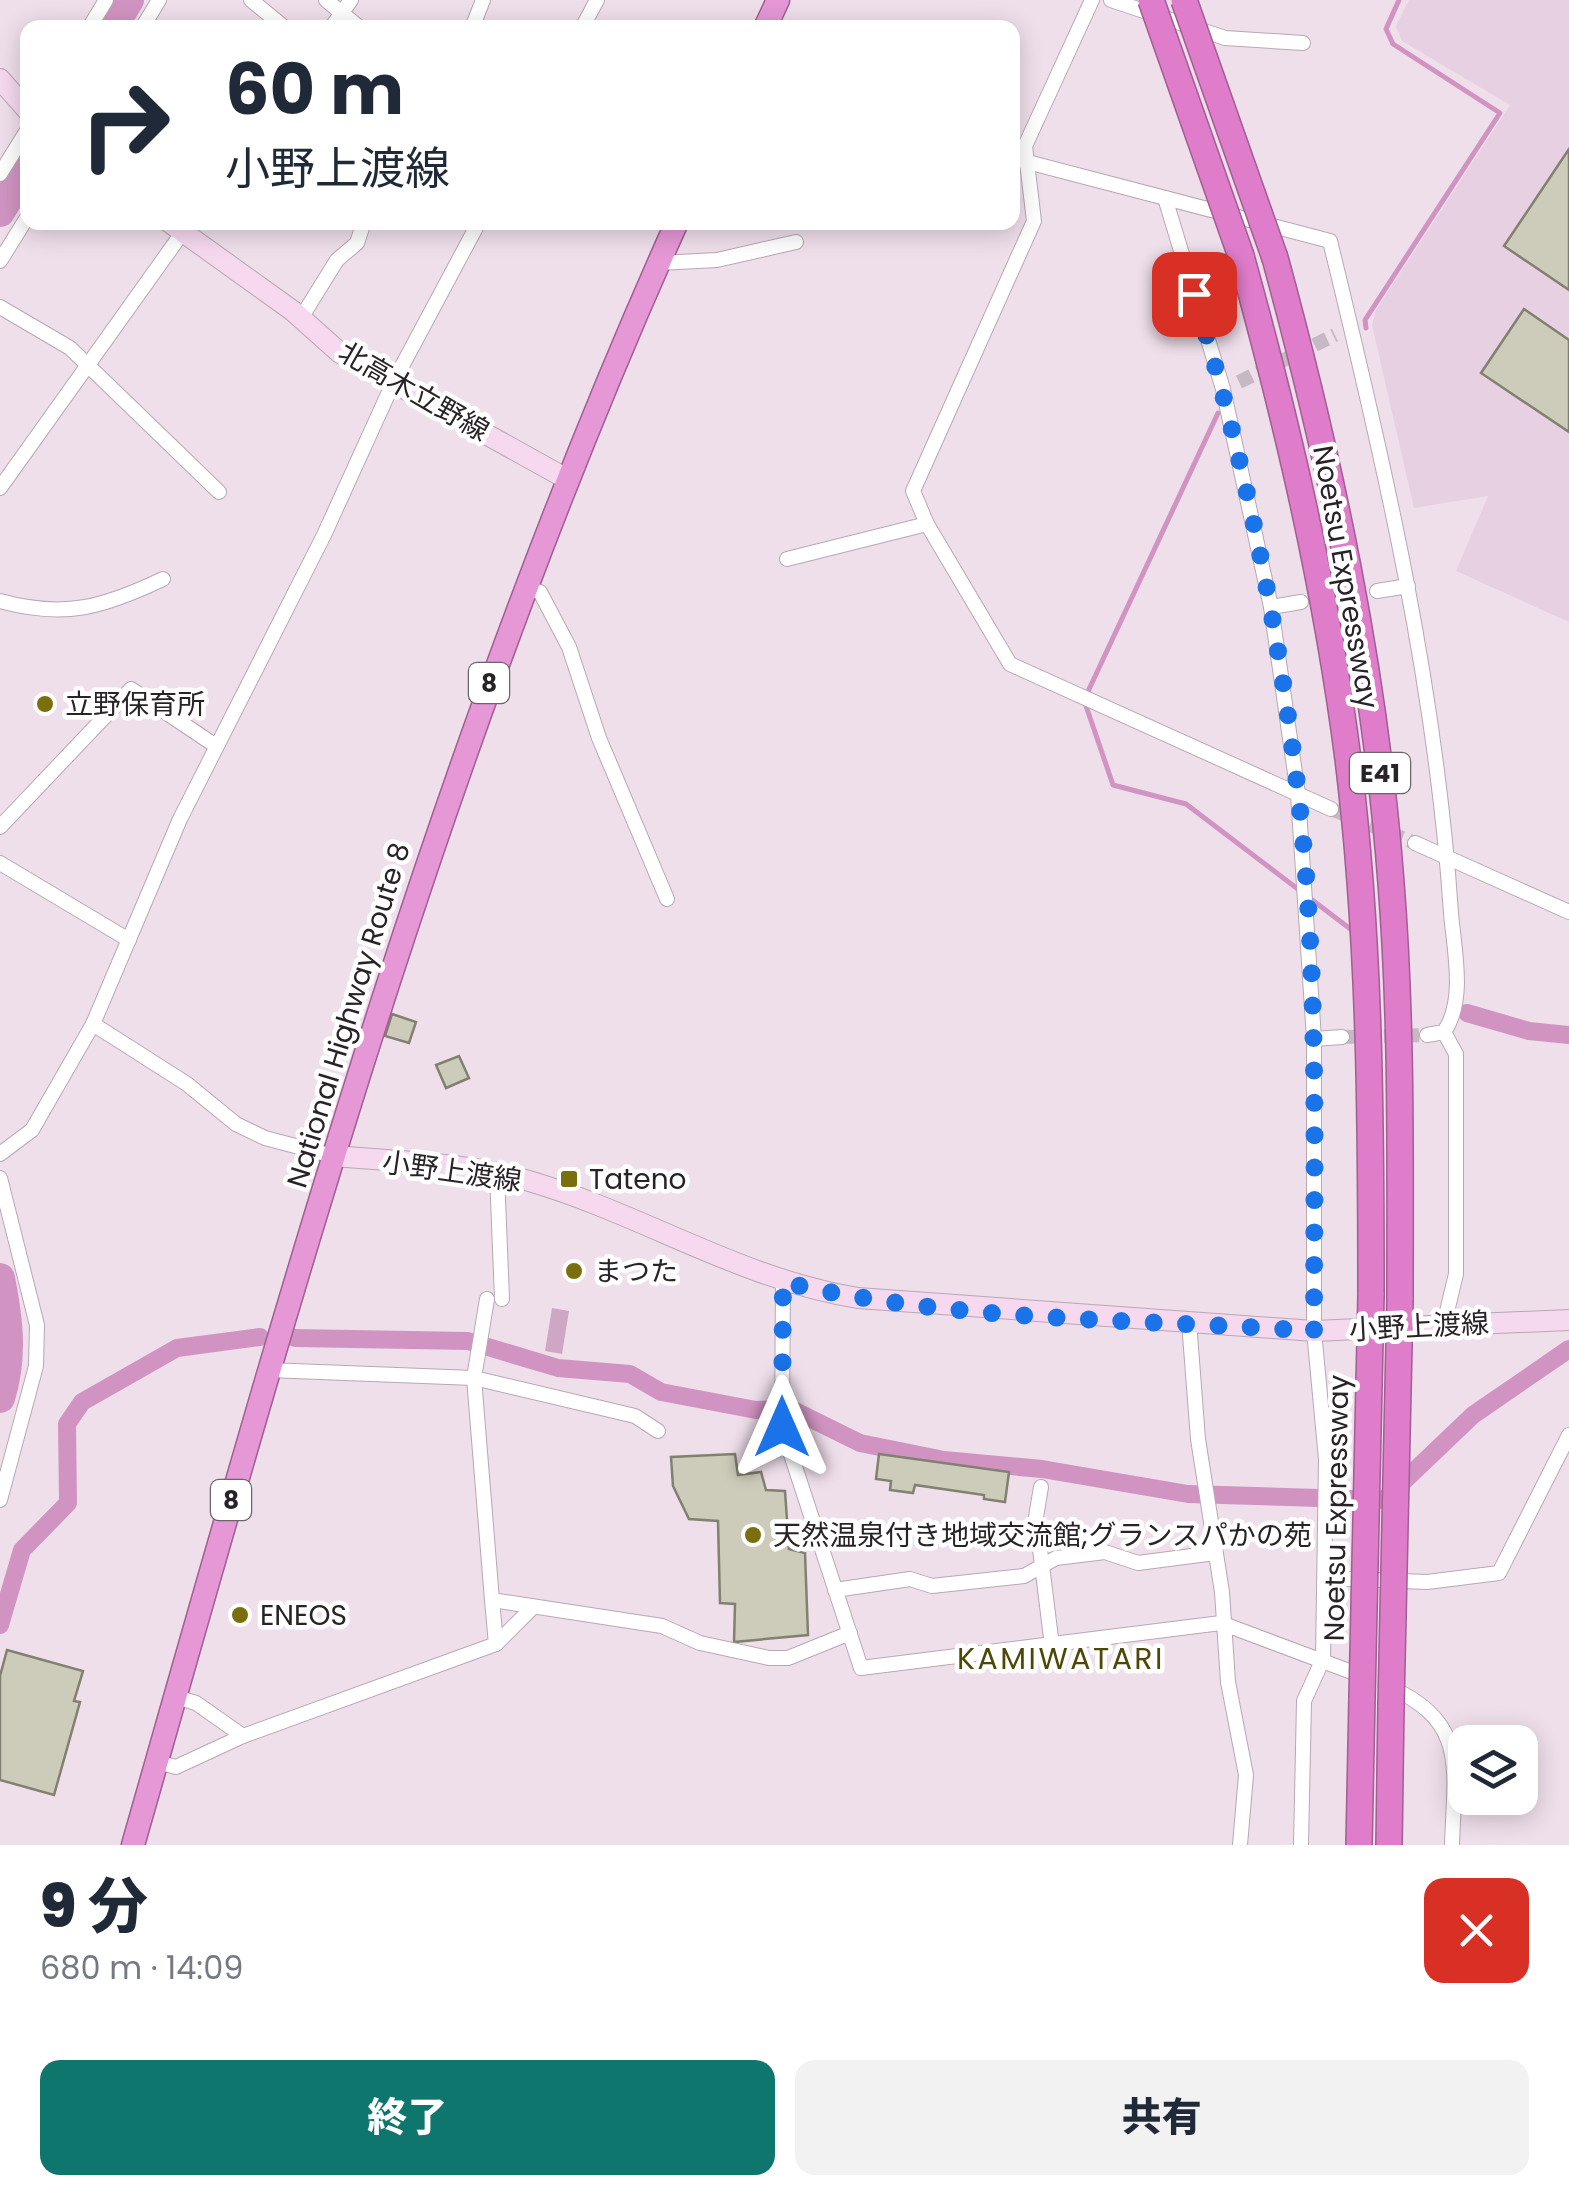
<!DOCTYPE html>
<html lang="ja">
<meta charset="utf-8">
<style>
body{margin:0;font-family:Poppins,"Noto Sans JP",sans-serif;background:#f2f2f3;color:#1f2937;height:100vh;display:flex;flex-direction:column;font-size:38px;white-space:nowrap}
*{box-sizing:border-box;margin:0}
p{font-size:32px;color:#747a83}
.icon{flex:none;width:55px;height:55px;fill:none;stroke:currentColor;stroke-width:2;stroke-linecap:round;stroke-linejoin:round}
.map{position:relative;height:1845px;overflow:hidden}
.side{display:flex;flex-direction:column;background:#fff;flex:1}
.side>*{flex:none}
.top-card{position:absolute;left:20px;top:20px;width:1000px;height:210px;border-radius:20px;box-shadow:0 5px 25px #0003;background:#fff;color:#1f2937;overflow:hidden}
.buttons{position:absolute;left:1448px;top:1725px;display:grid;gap:20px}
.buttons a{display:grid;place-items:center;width:90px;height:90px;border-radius:20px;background:#fff;box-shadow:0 5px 25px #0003;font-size:50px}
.pin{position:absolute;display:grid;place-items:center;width:85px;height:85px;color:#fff;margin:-42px;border-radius:20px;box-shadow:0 5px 15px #0006}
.me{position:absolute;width:110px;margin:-55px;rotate:0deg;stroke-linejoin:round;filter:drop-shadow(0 0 8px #0008)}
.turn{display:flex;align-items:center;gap:35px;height:210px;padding:0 40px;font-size:45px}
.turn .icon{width:130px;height:130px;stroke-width:2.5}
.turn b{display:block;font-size:70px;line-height:85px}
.round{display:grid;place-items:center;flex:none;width:105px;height:105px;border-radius:20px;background:#f2f2f3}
.summary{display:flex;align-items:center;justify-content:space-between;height:170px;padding:0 40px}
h1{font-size:60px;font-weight:800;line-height:75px}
.button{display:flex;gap:20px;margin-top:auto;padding:20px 40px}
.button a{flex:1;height:115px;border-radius:20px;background:#0f766e;color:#fff;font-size:40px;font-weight:800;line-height:115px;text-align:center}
.button a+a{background:#f2f2f3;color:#1f2937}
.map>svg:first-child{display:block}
.built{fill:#e7d0e1}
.green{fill:#cea7c4}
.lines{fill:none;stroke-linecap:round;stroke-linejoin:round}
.stream{stroke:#d194c2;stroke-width:5}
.canal{stroke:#d194c2;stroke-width:18}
.river{stroke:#d194c2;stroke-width:30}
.building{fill:#cdcbba;stroke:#828071;stroke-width:2.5}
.minor-tunnel{stroke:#c7b9c4;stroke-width:14;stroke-dasharray:14 7;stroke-linecap:butt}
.minor-casing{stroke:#b7a8b3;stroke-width:16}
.secondary-casing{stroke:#b7a8b3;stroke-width:22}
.trunk-casing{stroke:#a05e92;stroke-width:25}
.motorway-casing{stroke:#a05e92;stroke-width:28}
.minor{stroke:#fff;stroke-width:14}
.secondary{stroke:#f6d8ef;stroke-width:20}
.trunk{stroke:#e697d6;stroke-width:22}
.motorway{stroke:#e07dcb;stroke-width:25}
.motorway-bridge-casing{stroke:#a05e92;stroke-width:28;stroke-linecap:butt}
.motorway-bridge{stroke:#e07dcb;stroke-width:25}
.route{stroke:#1a73e8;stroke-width:18;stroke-dasharray:0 32.4}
.poi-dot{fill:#796f0e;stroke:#fff;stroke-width:4}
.labels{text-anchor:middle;stroke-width:9;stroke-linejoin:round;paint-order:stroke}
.shield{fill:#fff;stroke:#696568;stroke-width:2.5}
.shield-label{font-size:25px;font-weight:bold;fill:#292328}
.street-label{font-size:28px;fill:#292328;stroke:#fff}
.poi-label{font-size:28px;fill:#292328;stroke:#fff;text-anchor:start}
.neighbourhood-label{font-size:30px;letter-spacing:2.5px;fill:#4e4705;stroke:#fff}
</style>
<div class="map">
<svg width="1569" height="1845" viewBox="0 0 1569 1845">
<rect width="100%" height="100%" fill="#efdfeb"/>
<!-- built -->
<polygon class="built" points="1409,0 1569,0 1569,622 1456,571 1488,496 1414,508 1372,325 1376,310 1510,105 1402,41 1396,26"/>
<!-- green -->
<polygon class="green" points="552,1308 569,1311 562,1354 545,1351"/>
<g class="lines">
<!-- stream -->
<g class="stream">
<polyline points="1366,328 1365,320 1500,113 1393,44 1386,29 1399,0"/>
<polyline points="1218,413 1084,700 1113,785 1186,804 1353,931"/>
</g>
<!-- canal -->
<g class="canal">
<polyline points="1467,1013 1529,1031 1569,1035"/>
<polyline points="295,1338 468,1341 558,1368 630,1374 661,1392 756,1410 791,1409 860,1443 944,1460 1042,1469 1188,1494 1384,1500 1473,1415 1569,1349"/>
<polyline points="0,1625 22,1550 68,1503 67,1424 82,1402 177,1348 260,1337"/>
</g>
<!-- river -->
<g class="river">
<polyline points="112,28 129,0"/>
<polyline points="0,212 28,165"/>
<path d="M0 1278C8 1319 13 1357 0 1398"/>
</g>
</g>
<!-- building -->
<g class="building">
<polygon points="1569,149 1569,290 1504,246"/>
<polygon points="1524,309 1569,340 1569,432 1481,373"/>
<polygon points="392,1014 416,1022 409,1043 385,1036"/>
<polygon points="459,1056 469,1078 446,1088 436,1065"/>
<polygon points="735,1454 738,1475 761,1472 766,1490 785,1491 789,1549 805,1553 808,1635 734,1642 735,1604 720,1603 718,1521 689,1519 673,1486 671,1457"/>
<polygon points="879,1454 1009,1472 1005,1502 984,1499 984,1495 915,1485 913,1493 890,1490 891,1481 876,1479"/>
<polygon points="7,1650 83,1671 74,1701 80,1702 54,1795 0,1780 0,1676"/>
</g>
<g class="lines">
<!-- minor-tunnel -->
<g class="minor-tunnel">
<polyline points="1239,382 1335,335"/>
<polyline points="1331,809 1415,843"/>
<polyline points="1342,1037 1427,1035"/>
</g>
<!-- minor casing -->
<g class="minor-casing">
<g id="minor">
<polyline points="251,0 285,28"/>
<polyline points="326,0 360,28"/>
<polyline points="1092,0 1025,146 1034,221 913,491 927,524 1010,664 1331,809"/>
<polyline points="1111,0 1225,38 1303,43"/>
<polyline points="89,28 106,0"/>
<polyline points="142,28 159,0"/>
<polyline points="331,28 351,0"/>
<polyline points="472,28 483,0"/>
<polyline points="582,28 597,0"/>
<path d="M1012 158 1330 241C1384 462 1436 686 1451 913 1454 950 1466 1000 1444 1032L1427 1035"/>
<polyline points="0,174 28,129"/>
<polyline points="1165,198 1223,389 1271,607 1298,794 1314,1039 1314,1331 1326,1459 1323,1659 1304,1701 1301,1845"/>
<polyline points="0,261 28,216"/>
<polyline points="659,263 717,260 796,242"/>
<polyline points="0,307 70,348 219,492"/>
<polyline points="301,318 337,260 357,243 364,222"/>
<polyline points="0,488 190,222"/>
<polyline points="787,559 927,524"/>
<polyline points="523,587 540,592 569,647 599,738 667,899"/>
<polyline points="1377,591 1408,586"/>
<path d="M0 601C65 619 104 607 163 579"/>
<polyline points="1271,607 1301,602"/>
<polyline points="0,827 131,689 216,746"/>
<polyline points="1415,843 1569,912"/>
<polyline points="0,863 129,940"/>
<polyline points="93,1024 187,1084 236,1124 265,1138 333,1156"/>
<polyline points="1444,1032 1456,1054 1456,1274 1444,1324"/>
<polyline points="1314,1039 1342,1037"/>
<polyline points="0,1154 32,1130 93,1024 180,819 324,535 394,381 479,222"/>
<polyline points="497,1174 502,1299"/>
<polyline points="0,1178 37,1325 36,1366 0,1500"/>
<polyline points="783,1282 782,1427 861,1668 1221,1623 1365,1677"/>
<polyline points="487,1299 474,1378 492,1600 662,1626 700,1643 769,1658 788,1658 850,1633"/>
<polyline points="1189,1322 1198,1439 1222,1592 1228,1682 1246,1775 1240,1845"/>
<polyline points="268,1370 474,1378 635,1416 658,1431"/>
<polyline points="1041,1487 1036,1517 1052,1646"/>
<polyline points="1325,1578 1427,1582 1499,1573 1569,1435"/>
<polyline points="835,1590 910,1579 932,1586 1024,1576 1056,1558 1105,1552 1138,1563 1215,1553"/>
<polyline points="496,1644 533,1607"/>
<path d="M1389 1687C1469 1721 1454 1771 1452 1845"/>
<polyline points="176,1697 196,1703 243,1736"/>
<polyline points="157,1762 176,1767 243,1736 496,1644 492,1600"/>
</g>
</g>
<!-- secondary casing -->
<g class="secondary-casing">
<g id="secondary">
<polyline points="0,79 28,111"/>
<polyline points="169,222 293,311 340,353 567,479"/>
<path d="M333 1156C397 1161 468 1163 529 1181 642 1214 740 1279 858 1298L1314 1331 1569 1320"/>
</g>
</g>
<!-- trunk casing -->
<g class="trunk-casing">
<g id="trunk">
<polyline points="765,28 778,0"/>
<path d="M133 1845C290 1294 441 746 677 222"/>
</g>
</g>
<!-- motorway casing -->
<g class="motorway-casing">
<g id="motorway">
<path d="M1241 256C1287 422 1326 588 1348 759 1370 937 1371 1116 1371 1295"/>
<path d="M1275 258C1331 463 1375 670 1391 883 1402 1021 1400 1160 1400 1299"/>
<polyline points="1359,1845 1362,1698"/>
<polyline points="1389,1845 1391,1705"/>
</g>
</g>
<!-- minor -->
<use href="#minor" class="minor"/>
<!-- secondary -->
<use href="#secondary" class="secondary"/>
<!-- trunk -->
<use href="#trunk" class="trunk"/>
<!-- motorway -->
<use href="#motorway" class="motorway"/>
<!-- motorway-bridge casing -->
<g class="motorway-bridge-casing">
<g id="motorway-bridge">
<polyline points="1151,0 1241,256"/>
<polyline points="1184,0 1275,258"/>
<polyline points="1362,1698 1371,1295"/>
<polyline points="1391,1705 1400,1299"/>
</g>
</g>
<!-- motorway-bridge -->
<use href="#motorway-bridge" class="motorway-bridge"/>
</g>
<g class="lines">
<!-- route -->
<path class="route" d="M782 1427 783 1282C950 1322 1142 1319 1314 1331 1314 1152 1319 970 1298 792 1278 623 1244 456 1194 294"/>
</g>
<!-- markers -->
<g class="poi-dot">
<circle cx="45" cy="704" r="10"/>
<rect x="559" y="1169" width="20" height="20" rx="5"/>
<circle cx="574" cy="1271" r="10"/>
<circle cx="753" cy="1535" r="10"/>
<circle cx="240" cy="1615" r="10"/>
</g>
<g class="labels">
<!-- shield labels -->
<g class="shield">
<rect x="469" y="663" width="40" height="40" rx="8"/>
<rect x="1350" y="753" width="60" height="40" rx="8"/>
<rect x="211" y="1480" width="40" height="40" rx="8"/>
</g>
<g class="shield-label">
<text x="489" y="692">8</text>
<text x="1380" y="782">E41</text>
<text x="231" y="1509">8</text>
</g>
<!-- street labels -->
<g class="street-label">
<text transform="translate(414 391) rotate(30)" y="10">北高木立野線</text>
<text transform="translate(1346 577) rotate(80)" y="10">Noetsu Expressway</text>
<text transform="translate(348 1015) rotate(-73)" y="10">National Highway Route 8</text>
<text transform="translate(452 1171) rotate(8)" y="10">小野上渡線</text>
<text transform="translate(1419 1326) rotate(-3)" y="10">小野上渡線</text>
<text transform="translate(1336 1508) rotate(-89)" y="10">Noetsu Expressway</text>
</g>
<!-- poi labels -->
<g class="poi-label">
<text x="65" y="714">立野保育所</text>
<text x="589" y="1189">Tateno</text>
<text x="594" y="1281">まつた</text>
<text x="773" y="1545">天然温泉付き地域交流館;グランスパかの苑</text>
<text x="260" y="1625">ENEOS</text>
</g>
<!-- neighbourhood labels -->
<g class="neighbourhood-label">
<text x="1061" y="1669">KAMIWATARI</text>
</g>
</g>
</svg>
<div class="buttons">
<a><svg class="icon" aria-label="layers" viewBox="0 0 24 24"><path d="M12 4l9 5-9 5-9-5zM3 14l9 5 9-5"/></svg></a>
</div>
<div class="pin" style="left:1194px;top:294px;background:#d93025"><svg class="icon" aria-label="arrive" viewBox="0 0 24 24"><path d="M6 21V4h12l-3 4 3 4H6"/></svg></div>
<svg class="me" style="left:782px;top:1427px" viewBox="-20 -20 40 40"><path d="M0-17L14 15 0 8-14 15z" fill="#1a73e8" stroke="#fff" stroke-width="4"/></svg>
<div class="top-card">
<div class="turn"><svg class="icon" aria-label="right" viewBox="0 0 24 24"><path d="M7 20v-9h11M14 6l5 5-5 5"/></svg><div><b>60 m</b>小野上渡線</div></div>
</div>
</div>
<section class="side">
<div class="summary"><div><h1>9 分</h1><p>680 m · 14:09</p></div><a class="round" style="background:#d93025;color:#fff"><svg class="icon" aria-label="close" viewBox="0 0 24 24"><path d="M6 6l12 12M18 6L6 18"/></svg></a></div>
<div class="button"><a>終了</a><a>共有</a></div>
</section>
